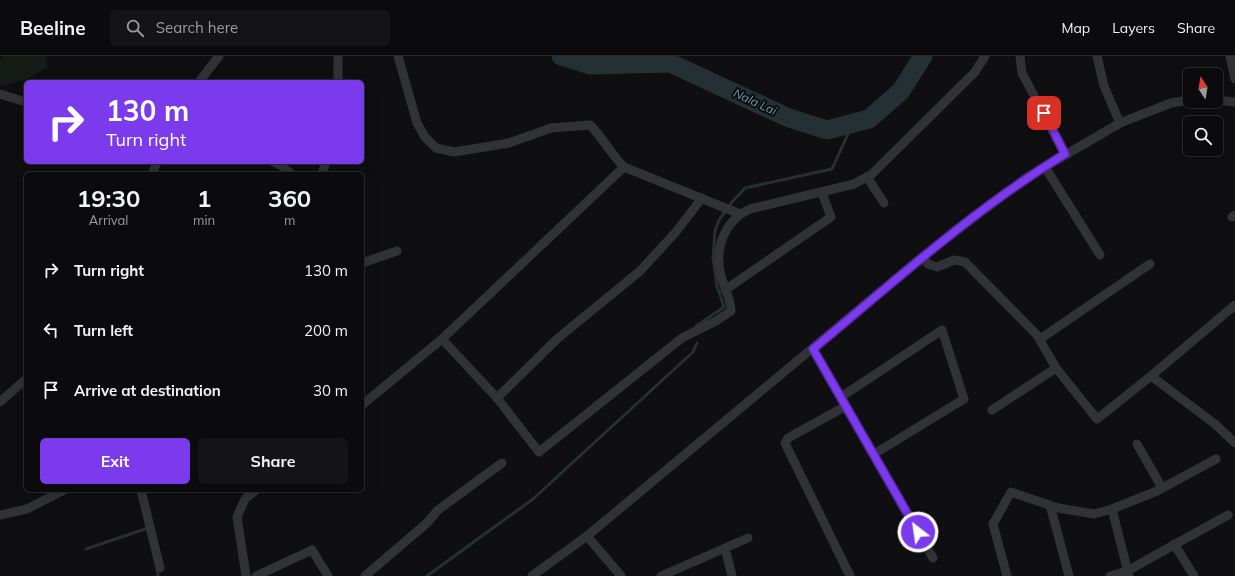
<!DOCTYPE html>
<style>
body{margin:0;font-family:Mulish,sans-serif;background:#141416;color:#f1f3f6;height:100vh;display:flex;flex-direction:column;font-size:15px;white-space:nowrap}
*{box-sizing:border-box;margin:0}
p{font-size:13px;color:#9a9b9d}
.icon{flex:none;width:22px;height:22px;fill:none;stroke:currentColor;stroke-width:2;stroke-linecap:round;stroke-linejoin:round}
.map{position:relative;flex:1;overflow:hidden}
.sheet{position:absolute;left:24px;top:116px;width:340px;height:320px;display:flex;flex-direction:column;background:#0b0b0d;border-radius:6px;box-shadow:0 4px 16px #0002,0 0 0 1px #2b2b2e}
.sheet>*{flex:none}
.hud{position:absolute;left:24px;top:24px;width:340px;height:84px;border-radius:6px;box-shadow:0 4px 16px #0002,0 0 0 1px #2b2b2e;background:#7c3aed;color:#fff;overflow:hidden}
.needle{width:26px;rotate:348deg}
.controls{position:absolute;left:1183px;top:12px;display:grid;gap:8px}
.controls a{display:grid;place-items:center;width:40px;height:40px;border-radius:6px;background:#0b0b0d;box-shadow:0 4px 16px #0002,0 0 0 1px #2b2b2e;font-size:20px}
.pin{position:absolute;display:grid;place-items:center;width:34px;height:34px;color:#fff;margin:-17px;border-radius:8px;box-shadow:0 2px 6px #0006}
.me{position:absolute;width:44px;margin:-22px;rotate:330deg;stroke-linejoin:round;filter:drop-shadow(0 0 3px #0008)}
.turn{display:flex;align-items:center;gap:14px;height:84px;padding:0 16px;font-size:18px}
.turn .icon{width:52px;height:52px;stroke-width:2.5}
.turn b{display:block;font-size:28px;line-height:34px}
.eta{display:flex;justify-content:space-evenly;align-items:center;height:68px;text-align:center}
.eta b{font-size:24px;font-weight:700;line-height:28px}
.action{display:flex;gap:8px;margin-top:auto;padding:8px 16px}
.action a{flex:1;height:46px;border-radius:6px;background:#7c3aed;color:#fff;font-size:16px;font-weight:700;line-height:46px;text-align:center}
.action a+a{background:#141416;color:#f1f3f6}
ul{padding:0;list-style:none}
li{display:flex;align-items:center;gap:12px;height:60px;padding:0 16px}
li div{flex:1}
li b{display:block;font-size:15px}
li em{font-style:normal}
header{display:flex;align-items:center;gap:24px;box-sizing:border-box;height:56px;padding:0 20px;background:#0b0b0d;border-bottom:1px solid #2b2b2e}
header strong{font-size:19px}
nav{display:flex;gap:22px;margin-inline-start:auto;font-size:14px}
.search{width:280px;height:36px;background:#141416;display:flex;align-items:center;gap:10px;box-sizing:border-box;padding:0 14px;border-radius:6px;color:#9a9b9d;font-size:15px}
.map>svg:first-child{display:block}
.green{fill:#151c16}
.lines{fill:none;stroke-linecap:round;stroke-linejoin:round}
.stream{stroke:#253035;stroke-width:3}
.river{stroke:#253035;stroke-width:19}
.minor{stroke:#303236;stroke-width:9}
.route-casing{stroke:#51269a;stroke-width:10}
.route{stroke:#7c3aed;stroke-width:7}
.labels{text-anchor:middle;stroke-width:4;stroke-linejoin:round;paint-order:stroke}
.water-label{font-size:12px;font-style:italic;fill:#719bb3;stroke:#0a0b0c}
</style>
<header>
<strong>Beeline</strong>
<div class="search"><svg class="icon" aria-label="search" viewBox="0 0 24 24"><circle cx="10" cy="10" r="6"/><path d="M15 15l6 6"/></svg>Search here</div>
<nav><a>Map</a><a>Layers</a><a>Share</a></nav>
</header>
<div class="map">
<svg width="1235" height="520" viewBox="0 0 1235 520">
<rect width="100%" height="100%" fill="#0f0f11"/>
<!-- green -->
<polygon class="green" points="4,0 46,0 48,11 25,24 0,30 0,3"/>
<g class="lines">
<!-- stream -->
<g class="stream">
<polyline points="696,270 724,251 717,230 713,202 715,175 719,164 732,146 745,132 832,113 853,67"/>
<polyline points="86,493 148,472"/>
<polyline points="157,512 158,520"/>
<polyline points="427,520 533,443 693,296 697,287"/>
</g>
<!-- river -->
<polyline class="river" points="561,0 590,9 670,7 789,62 827,74 869,63 901,35 923,0"/>
<!-- minor -->
<g class="minor">
<path d="M398 0 417 67 425 81 436 92 454 96 509 87 551 72 590 69C603 82 611 98 624 111L740 158"/>
<polyline points="1020,0 1022,17 1065,98"/>
<polyline points="1097,0 1104,30 1120,67"/>
<polyline points="1230,0 1235,23"/>
<polyline points="199,26 219,0"/>
<polyline points="338,26 338,0"/>
<polyline points="0,38 26,46"/>
<polyline points="1216,44 1235,46"/>
<polyline points="273,106 282,110 291,118"/>
<polyline points="1045,111 1100,199"/>
<polyline points="152,118 157,106"/>
<polyline points="322,118 326,106"/>
<polyline points="867,121 884,147"/>
<polyline points="1232,161 1235,159"/>
<polyline points="922,201 928,208 937,211 954,204 965,206 1037,279 1056,312 1097,363 1151,320 1235,249"/>
<polyline points="362,207 397,195"/>
<polyline points="725,234 831,161 822,137"/>
<path d="M442 283 497 342 539 396 682 282 716 265 731 255C731 244 724 231 721 220 714 192 724 165 750 153L854 128 872 118 975 16 985 0"/>
<polyline points="1040,283 1150,208"/>
<polyline points="813,293 933,502"/>
<polyline points="1151,320 1215,368 1235,387"/>
<polyline points="841,341 942,274 964,343 874,398"/>
<polyline points="497,342 557,283 640,215 675,177 702,142"/>
<polyline points="0,346 26,323"/>
<polyline points="362,349 442,283 624,111"/>
<polyline points="846,350 788,382 785,387 850,520"/>
<polyline points="992,354 1056,312"/>
<polyline points="1137,388 1162,432"/>
<polyline points="141,434 160,512"/>
<polyline points="1050,449 1069,520"/>
<polyline points="1112,453 1129,520"/>
<polyline points="0,459 27,453 64,434"/>
<polyline points="587,480 621,520"/>
<polyline points="1174,488 1194,520"/>
<polyline points="725,492 732,520"/>
<polyline points="246,520 237,461 245,443 256,434"/>
<polyline points="256,520 312,494 328,520"/>
<polyline points="365,520 427,467 438,454 502,407"/>
<polyline points="532,520 587,480 922,201 1026,122 1120,67 1171,47 1190,44"/>
<polyline points="661,520 748,482"/>
<polyline points="1007,520 993,468 1011,436 1058,452 1094,458 1112,453 1157,435 1216,403"/>
<polyline points="1110,520 1127,515 1228,459"/>
</g>
</g>
<g class="lines">
<!-- route casing -->
<g class="route-casing">
<path id="route" d="M918 476 813 293C895 225 974 153 1065 98L1044 57"/>
</g>
<!-- route -->
<use href="#route" class="route"/>
</g>
<g class="labels">
<!-- water labels -->
<g class="water-label">
<text transform="translate(755 46) rotate(25)" y="4">Nala Lai</text>
</g>
</g>
</svg>
<div class="controls">
<a><svg class="needle" viewBox="-14 -14 28 28"><path d="M0-13l5 13h-10z" fill="#e53935"/><path d="M0 13l5-13h-10z" fill="#9a9b9d"/></svg></a>
<a><svg class="icon" aria-label="search" viewBox="0 0 24 24"><circle cx="10" cy="10" r="6"/><path d="M15 15l6 6"/></svg></a>
</div>
<div class="pin" style="left:1044px;top:57px;background:#d93025"><svg class="icon" aria-label="arrive" viewBox="0 0 24 24"><path d="M6 21V4h12l-3 4 3 4H6"/></svg></div>
<svg class="me" style="left:918px;top:476px" viewBox="-20 -20 40 40"><circle r="17" fill="#7c3aed" stroke="#fff" stroke-width="3"/><path d="M0-11L8 9 0 5-8 9z" fill="#fff"/></svg>
<div class="hud">
<div class="turn"><svg class="icon" aria-label="right" viewBox="0 0 24 24"><path d="M7 20v-9h11M14 6l5 5-5 5"/></svg><div><b>130 m</b>Turn right</div></div>
</div>
<section class="sheet">
<div class="eta">
<div><b>19:30</b><p>Arrival</p></div>
<div><b>1</b><p>min</p></div>
<div><b>360</b><p>m</p></div>
</div>
<ul>
<li><svg class="icon" aria-label="right" viewBox="0 0 24 24"><path d="M7 20v-9h11M14 6l5 5-5 5"/></svg><div><b>Turn right</b></div><em>130 m</em></li>
<li><svg class="icon" aria-label="left" viewBox="0 0 24 24"><path d="M17 20v-9H6M10 6l-5 5 5 5"/></svg><div><b>Turn left</b></div><em>200 m</em></li>
<li><svg class="icon" aria-label="arrive" viewBox="0 0 24 24"><path d="M6 21V4h12l-3 4 3 4H6"/></svg><div><b>Arrive at destination</b></div><em>30 m</em></li>
</ul>
<div class="action"><a>Exit</a><a>Share</a></div>
</section>
</div>
